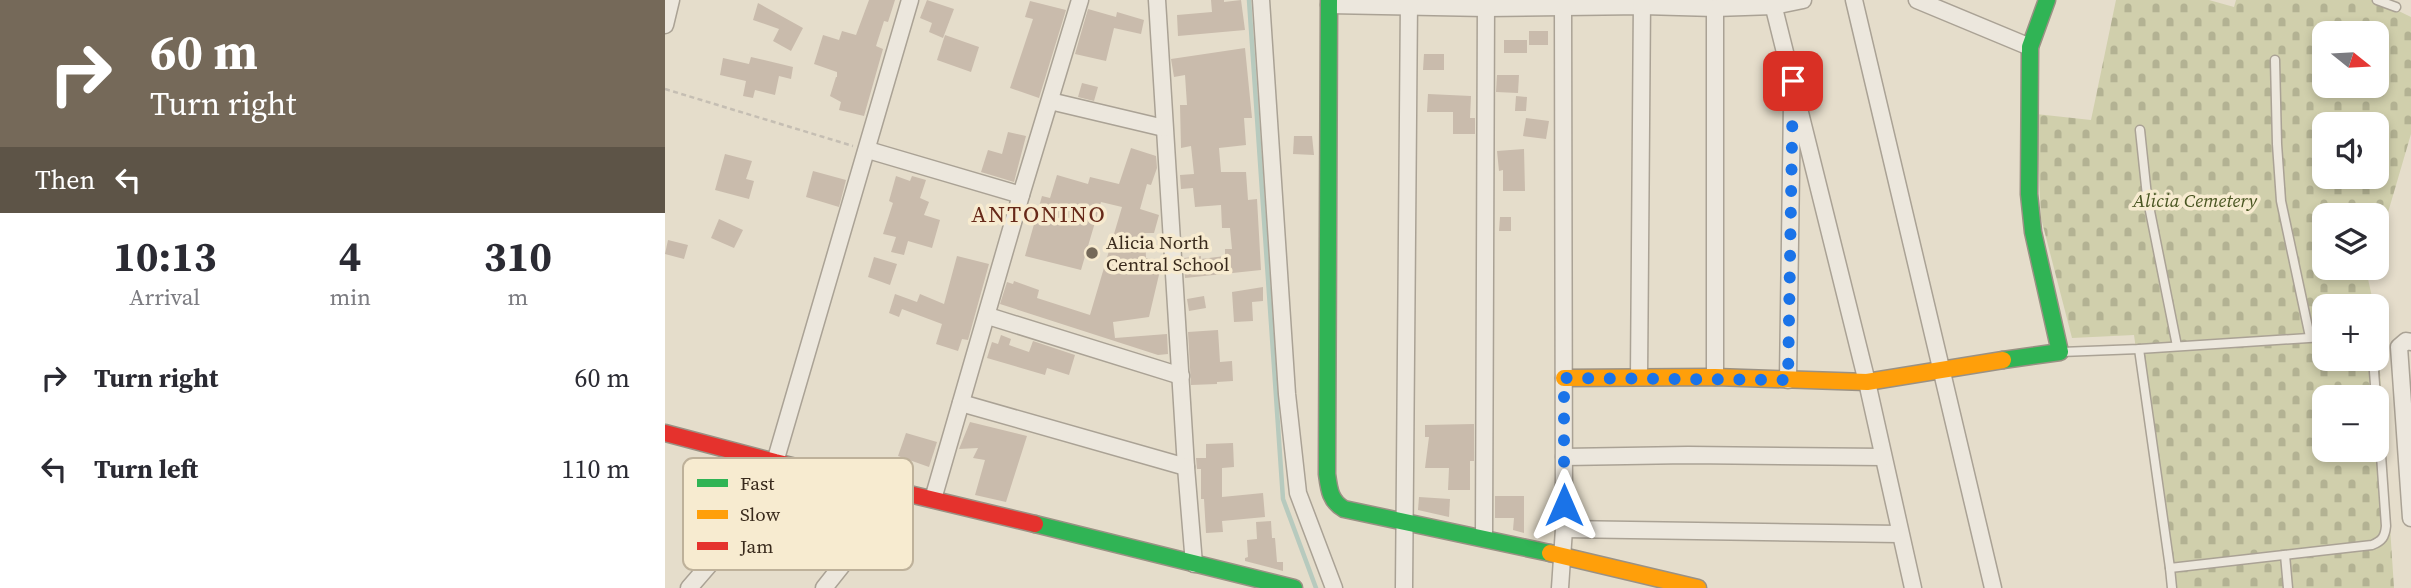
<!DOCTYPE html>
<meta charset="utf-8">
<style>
body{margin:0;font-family:"Source Serif 4",serif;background:#f7f7f7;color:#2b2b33;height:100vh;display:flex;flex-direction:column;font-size:26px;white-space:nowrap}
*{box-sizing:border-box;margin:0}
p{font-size:23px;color:#7c7c81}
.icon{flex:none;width:38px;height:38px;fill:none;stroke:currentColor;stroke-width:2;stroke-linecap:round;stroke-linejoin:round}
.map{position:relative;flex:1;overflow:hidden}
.sheet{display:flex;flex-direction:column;background:#fff;width:665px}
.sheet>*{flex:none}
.hud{background:#756959;color:#fff;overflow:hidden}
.needle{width:46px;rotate:108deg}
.controls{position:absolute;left:1647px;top:21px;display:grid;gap:14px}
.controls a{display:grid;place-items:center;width:77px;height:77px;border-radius:14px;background:#fff;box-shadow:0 4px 10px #0003;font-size:35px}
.pin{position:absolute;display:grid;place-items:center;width:60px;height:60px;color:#fff;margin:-30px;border-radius:14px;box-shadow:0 4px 10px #0006}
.me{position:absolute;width:77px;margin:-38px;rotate:0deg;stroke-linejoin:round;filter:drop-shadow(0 0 5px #0008)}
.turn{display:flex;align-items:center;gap:24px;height:147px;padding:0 35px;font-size:32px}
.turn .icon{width:91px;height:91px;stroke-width:2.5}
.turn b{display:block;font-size:49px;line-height:60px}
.then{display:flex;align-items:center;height:66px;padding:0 35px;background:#0003;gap:14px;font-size:26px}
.eta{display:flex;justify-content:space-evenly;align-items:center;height:119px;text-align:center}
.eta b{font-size:42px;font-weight:700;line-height:49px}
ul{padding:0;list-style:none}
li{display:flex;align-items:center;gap:21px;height:91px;padding:0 35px}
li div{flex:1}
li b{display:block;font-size:26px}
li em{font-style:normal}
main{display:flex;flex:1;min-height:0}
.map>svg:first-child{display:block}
.cemetery{fill:url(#cemetery-stones);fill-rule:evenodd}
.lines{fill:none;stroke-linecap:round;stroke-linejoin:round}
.stream{stroke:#b7cabe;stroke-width:4.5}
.building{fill:#c9bbac}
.lane-casing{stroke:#aaa295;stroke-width:11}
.street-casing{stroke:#aaa295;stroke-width:19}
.fast-casing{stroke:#9a9184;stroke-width:19}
.slow-casing{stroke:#9a9184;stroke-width:19}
.jam-casing{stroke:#9a9184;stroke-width:19}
.path{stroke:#c5beb3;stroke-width:2.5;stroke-dasharray:5 3.5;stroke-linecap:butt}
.lane{stroke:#ece7dd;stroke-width:8}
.street{stroke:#ece7dd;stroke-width:16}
.fast{stroke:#30b455;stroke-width:16}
.slow{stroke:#ff9f0a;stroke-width:16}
.jam{stroke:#e5322d;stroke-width:16}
.route{stroke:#1a73e8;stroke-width:12;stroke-dasharray:0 21.6}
.poi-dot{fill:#756959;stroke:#f7ebd0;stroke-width:2.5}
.labels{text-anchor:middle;stroke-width:7;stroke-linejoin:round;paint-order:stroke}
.park-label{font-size:19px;font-style:italic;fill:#4a5622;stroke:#f7ebd0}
.poi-label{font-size:19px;fill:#392a1c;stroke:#f7ebd0;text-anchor:start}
.quarter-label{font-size:23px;letter-spacing:2px;fill:#672919;stroke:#f7ebd0}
.key{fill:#f7ebd0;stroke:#beb19a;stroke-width:2}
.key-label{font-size:19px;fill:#392a1c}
</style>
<main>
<section class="sheet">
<div class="hud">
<div class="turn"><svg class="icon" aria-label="right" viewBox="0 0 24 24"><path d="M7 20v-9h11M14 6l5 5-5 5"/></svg><div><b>60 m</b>Turn right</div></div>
<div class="then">Then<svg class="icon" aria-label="left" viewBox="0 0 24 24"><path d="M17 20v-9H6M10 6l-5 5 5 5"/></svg></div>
</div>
<div class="eta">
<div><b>10:13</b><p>Arrival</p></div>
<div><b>4</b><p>min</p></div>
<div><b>310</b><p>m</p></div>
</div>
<ul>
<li><svg class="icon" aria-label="right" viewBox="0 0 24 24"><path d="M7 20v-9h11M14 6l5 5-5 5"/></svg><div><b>Turn right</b></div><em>60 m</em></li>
<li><svg class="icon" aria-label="left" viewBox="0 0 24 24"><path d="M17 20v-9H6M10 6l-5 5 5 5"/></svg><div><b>Turn left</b></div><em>110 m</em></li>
</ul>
</section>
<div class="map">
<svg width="1746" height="588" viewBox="0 0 1746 588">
<defs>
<pattern id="cemetery-stones" width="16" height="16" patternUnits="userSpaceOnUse" patternTransform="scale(1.75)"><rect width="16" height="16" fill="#d0cfac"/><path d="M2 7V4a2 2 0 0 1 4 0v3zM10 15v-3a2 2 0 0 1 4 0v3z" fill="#b3b293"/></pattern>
</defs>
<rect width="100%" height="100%" fill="#e5ddcb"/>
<!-- cemetery -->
<path class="cemetery" d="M1451 0H1544L1569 7 1571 0H1711L1746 17V134L1712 250V215H1659V268H1707L1703 279 1709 306H1659V359H1712V326L1729 588H1504L1469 335 1407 338 1376 218 1371 114 1426 120ZM1659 33H1712V86H1659ZM1659 124H1712V177H1659ZM1659 397H1712V450H1659Z"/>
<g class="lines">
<!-- stream -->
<polyline class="stream" points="584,0 618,499 651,588"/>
</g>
<!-- building -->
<g class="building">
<polygon points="204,0 230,0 223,22 219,21 211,46 218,49 199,116 174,110 176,102 165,96 171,77 172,77 172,72 149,64 158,35 174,40 177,31 191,35"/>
<polygon points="262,0 289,9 278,38 264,32 267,23 255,18"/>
<polygon points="546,0 559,0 559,2 576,0 580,30 513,36 512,15 547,12"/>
<polygon points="365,1 401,10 374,98 345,88 368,19 360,17"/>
<polygon points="93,3 138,28 126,51 108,41 114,29 88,20"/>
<polygon points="423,9 451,17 452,12 479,20 476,34 449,28 441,61 410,54"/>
<rect x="864" y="31" width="19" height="14"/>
<polygon points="280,35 314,47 306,72 272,60"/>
<rect x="839" y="40" width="23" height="13"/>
<polygon points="580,48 587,118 579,118 581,145 554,148 556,172 581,172 583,200 592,199 596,270 520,278 519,258 536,256 536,259 560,256 560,249 567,249 565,228 557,228 556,205 530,207 528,188 516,189 515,175 529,174 526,146 516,148 515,105 522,105 520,75 509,77 506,59"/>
<polygon points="759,54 779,54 779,70 758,70"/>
<polygon points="86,57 128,67 126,79 114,76 110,95 90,90 88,98 78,96 81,81 55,75 58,58 84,64"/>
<polygon points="832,75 854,75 853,93 831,92"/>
<polygon points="417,83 433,87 429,101 413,97"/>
<polygon points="763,94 806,96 805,118 810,118 810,134 788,134 788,112 762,112"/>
<polygon points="851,96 862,97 861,111 850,111"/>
<polygon points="861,118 884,121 881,139 858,136"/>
<polygon points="343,132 361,136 349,182 316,172 323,150 337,154"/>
<polygon points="629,136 647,136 649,155 628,154"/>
<polygon points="466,148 491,156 492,168 486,185 482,184 475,209 494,215 489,233 480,233 481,258 497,262 484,317 448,322 450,338 502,334 503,354 493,355 335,304 342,282 348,284 349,281 374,290 372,298 425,315 457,207 436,202 416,270 360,256 377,196 385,198 392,175 423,184 425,177 454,184"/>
<polygon points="859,149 860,191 838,191 838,170 834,171 832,151"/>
<polygon points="60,154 87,161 81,179 89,181 84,199 50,190"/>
<polygon points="148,171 181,180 174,207 141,197"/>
<polygon points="231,176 245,181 247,176 261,180 255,198 264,202 259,215 275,220 267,248 243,241 239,255 226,252 231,237 218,234 228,203 224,201"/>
<polygon points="835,217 846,217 846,231 834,231"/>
<polygon points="54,219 78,230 69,248 46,238"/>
<polygon points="3,240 23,245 19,259 0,254"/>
<polygon points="292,256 324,264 303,340 297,339 293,351 271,344 277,324 237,309 234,317 224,313 230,294 252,302 255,294 279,304"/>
<polygon points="209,257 232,264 225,285 203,277"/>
<polygon points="598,287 598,301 587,302 588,321 569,322 567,292"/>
<polygon points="539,296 541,308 524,311 522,299"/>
<polygon points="553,330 555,362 567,361 568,381 552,382 552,384 526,385 523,332"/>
<polygon points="336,335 346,339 344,345 364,352 368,341 410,355 404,375 382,368 380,375 322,358 327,342 333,344"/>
<polygon points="305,422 362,436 341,502 310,495 320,460 308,458 313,448 294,449"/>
<polygon points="809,424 809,461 805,461 805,490 783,490 784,468 760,468 764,437 760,437 760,425"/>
<polygon points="241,433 272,442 264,467 233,456"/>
<polygon points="568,443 569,467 557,468 557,497 598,493 600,517 557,521 558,532 541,533 539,499 536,499 536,469 532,469 531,458 541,458 541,444"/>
<polygon points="830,496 859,496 859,533 848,530 849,518 830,518"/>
<polygon points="754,497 785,499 784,517 753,510"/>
<polygon points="606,521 607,538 610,538 612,562 618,562 618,571 580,561 580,558 583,557 582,540 592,539 591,522"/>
</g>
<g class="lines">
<!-- lane casing -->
<g class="lane-casing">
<g id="lane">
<polyline points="1712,0 1731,7"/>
<polyline points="1610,60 1612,144 1616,201 1645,337"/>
<polyline points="1475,130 1482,196 1512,346"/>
<path d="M1474 349 1505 568 1707 545C1717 541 1720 537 1721 526L1712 398"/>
<polyline points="1396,352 1474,349 1659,337"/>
<polyline points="1708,359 1711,397"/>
<polyline points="1620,555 1623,588"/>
<polyline points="1505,568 1507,588"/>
</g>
</g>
<!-- street casing -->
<g class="street-casing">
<g id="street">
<polyline points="492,0 521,467 529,564"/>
<polyline points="596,0 622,394 633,493 669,588"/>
<polyline points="1107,0 1202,382 1248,588"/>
<polyline points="1189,0 1328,588"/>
<polyline points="1252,0 1365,47"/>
<polyline points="664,5 821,8 978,6 1050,8 1109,6 1138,0"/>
<polyline points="1050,8 1050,377"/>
<polyline points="0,25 6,0"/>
<polyline points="385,101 499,128"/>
<polyline points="203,150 356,195"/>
<polyline points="323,316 516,376"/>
<polyline points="1746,342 1741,341 1734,347 1746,518"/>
<polyline points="974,377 977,0"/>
<polyline points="1123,380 1127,102"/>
<polyline points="296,403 521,467"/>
<polyline points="899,457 1023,455 1218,457"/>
<polyline points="268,499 356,195 415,0"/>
<polyline points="899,529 1234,534"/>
<polyline points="819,538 821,0"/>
<polyline points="24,588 69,536 110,462 245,0"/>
<polyline points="159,588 236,491"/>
<polyline points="739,588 744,0"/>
<polyline points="895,588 899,529 898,0"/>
</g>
</g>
<!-- fast casing -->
<g class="fast-casing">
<g id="fast">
<path d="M664 0 662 474C664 489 665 501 679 509L885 553"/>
<polyline points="1338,360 1395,352 1368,232 1364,194 1365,47 1382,0"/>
<polyline points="370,524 629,588"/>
</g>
</g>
<!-- slow casing -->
<g class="slow-casing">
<g id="slow">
<polyline points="899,378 1050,377 1202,382 1338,360"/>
<polyline points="885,553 1033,588"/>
</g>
</g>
<!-- jam casing -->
<g class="jam-casing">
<polyline id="jam" points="0,433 110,462 370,524"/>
</g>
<!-- path -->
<polyline class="path" points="0,89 188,146"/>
<!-- lane -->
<use href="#lane" class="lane"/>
<!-- street -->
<use href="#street" class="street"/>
<!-- fast -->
<use href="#fast" class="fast"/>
<!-- slow -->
<use href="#slow" class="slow"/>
<!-- jam -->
<use href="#jam" class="jam"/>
</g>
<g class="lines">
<!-- route -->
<polyline class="route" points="899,505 899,378 1123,380 1128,81"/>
</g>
<!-- markers -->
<circle class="poi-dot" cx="427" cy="253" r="7"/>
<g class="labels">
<!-- park labels -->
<g class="park-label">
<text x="1530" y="207">Alicia Cemetery</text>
</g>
<!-- poi labels -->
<g class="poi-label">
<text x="441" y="249">Alicia North<tspan x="441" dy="22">Central School</tspan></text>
</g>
<!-- quarter labels -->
<g class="quarter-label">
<text x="374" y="222">ANTONINO</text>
</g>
</g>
<!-- legend -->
<rect x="18" y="458" width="230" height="112" rx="10" class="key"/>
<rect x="32" y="479" width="31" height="8" fill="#30b455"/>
<rect x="32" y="510" width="31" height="9" fill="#ff9f0a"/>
<rect x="32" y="542" width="31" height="8" fill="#e5322d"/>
<g class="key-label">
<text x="75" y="490">Fast</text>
<text x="75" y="521">Slow</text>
<text x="75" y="553">Jam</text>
</g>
</svg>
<div class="controls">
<a><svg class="needle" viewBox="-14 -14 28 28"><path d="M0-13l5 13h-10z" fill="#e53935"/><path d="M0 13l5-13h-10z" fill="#7c7c81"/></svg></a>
<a><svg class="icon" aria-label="sound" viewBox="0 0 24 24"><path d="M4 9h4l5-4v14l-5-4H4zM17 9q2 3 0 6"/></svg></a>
<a><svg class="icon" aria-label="layers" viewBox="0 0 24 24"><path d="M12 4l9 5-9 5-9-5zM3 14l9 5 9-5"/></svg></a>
<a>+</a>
<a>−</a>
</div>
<div class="pin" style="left:1128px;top:81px;background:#d93025"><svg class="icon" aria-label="arrive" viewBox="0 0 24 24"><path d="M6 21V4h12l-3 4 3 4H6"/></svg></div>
<svg class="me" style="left:899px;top:505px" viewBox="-20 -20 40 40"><path d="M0-17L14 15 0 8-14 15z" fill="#1a73e8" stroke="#fff" stroke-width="4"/></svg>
</div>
</main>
